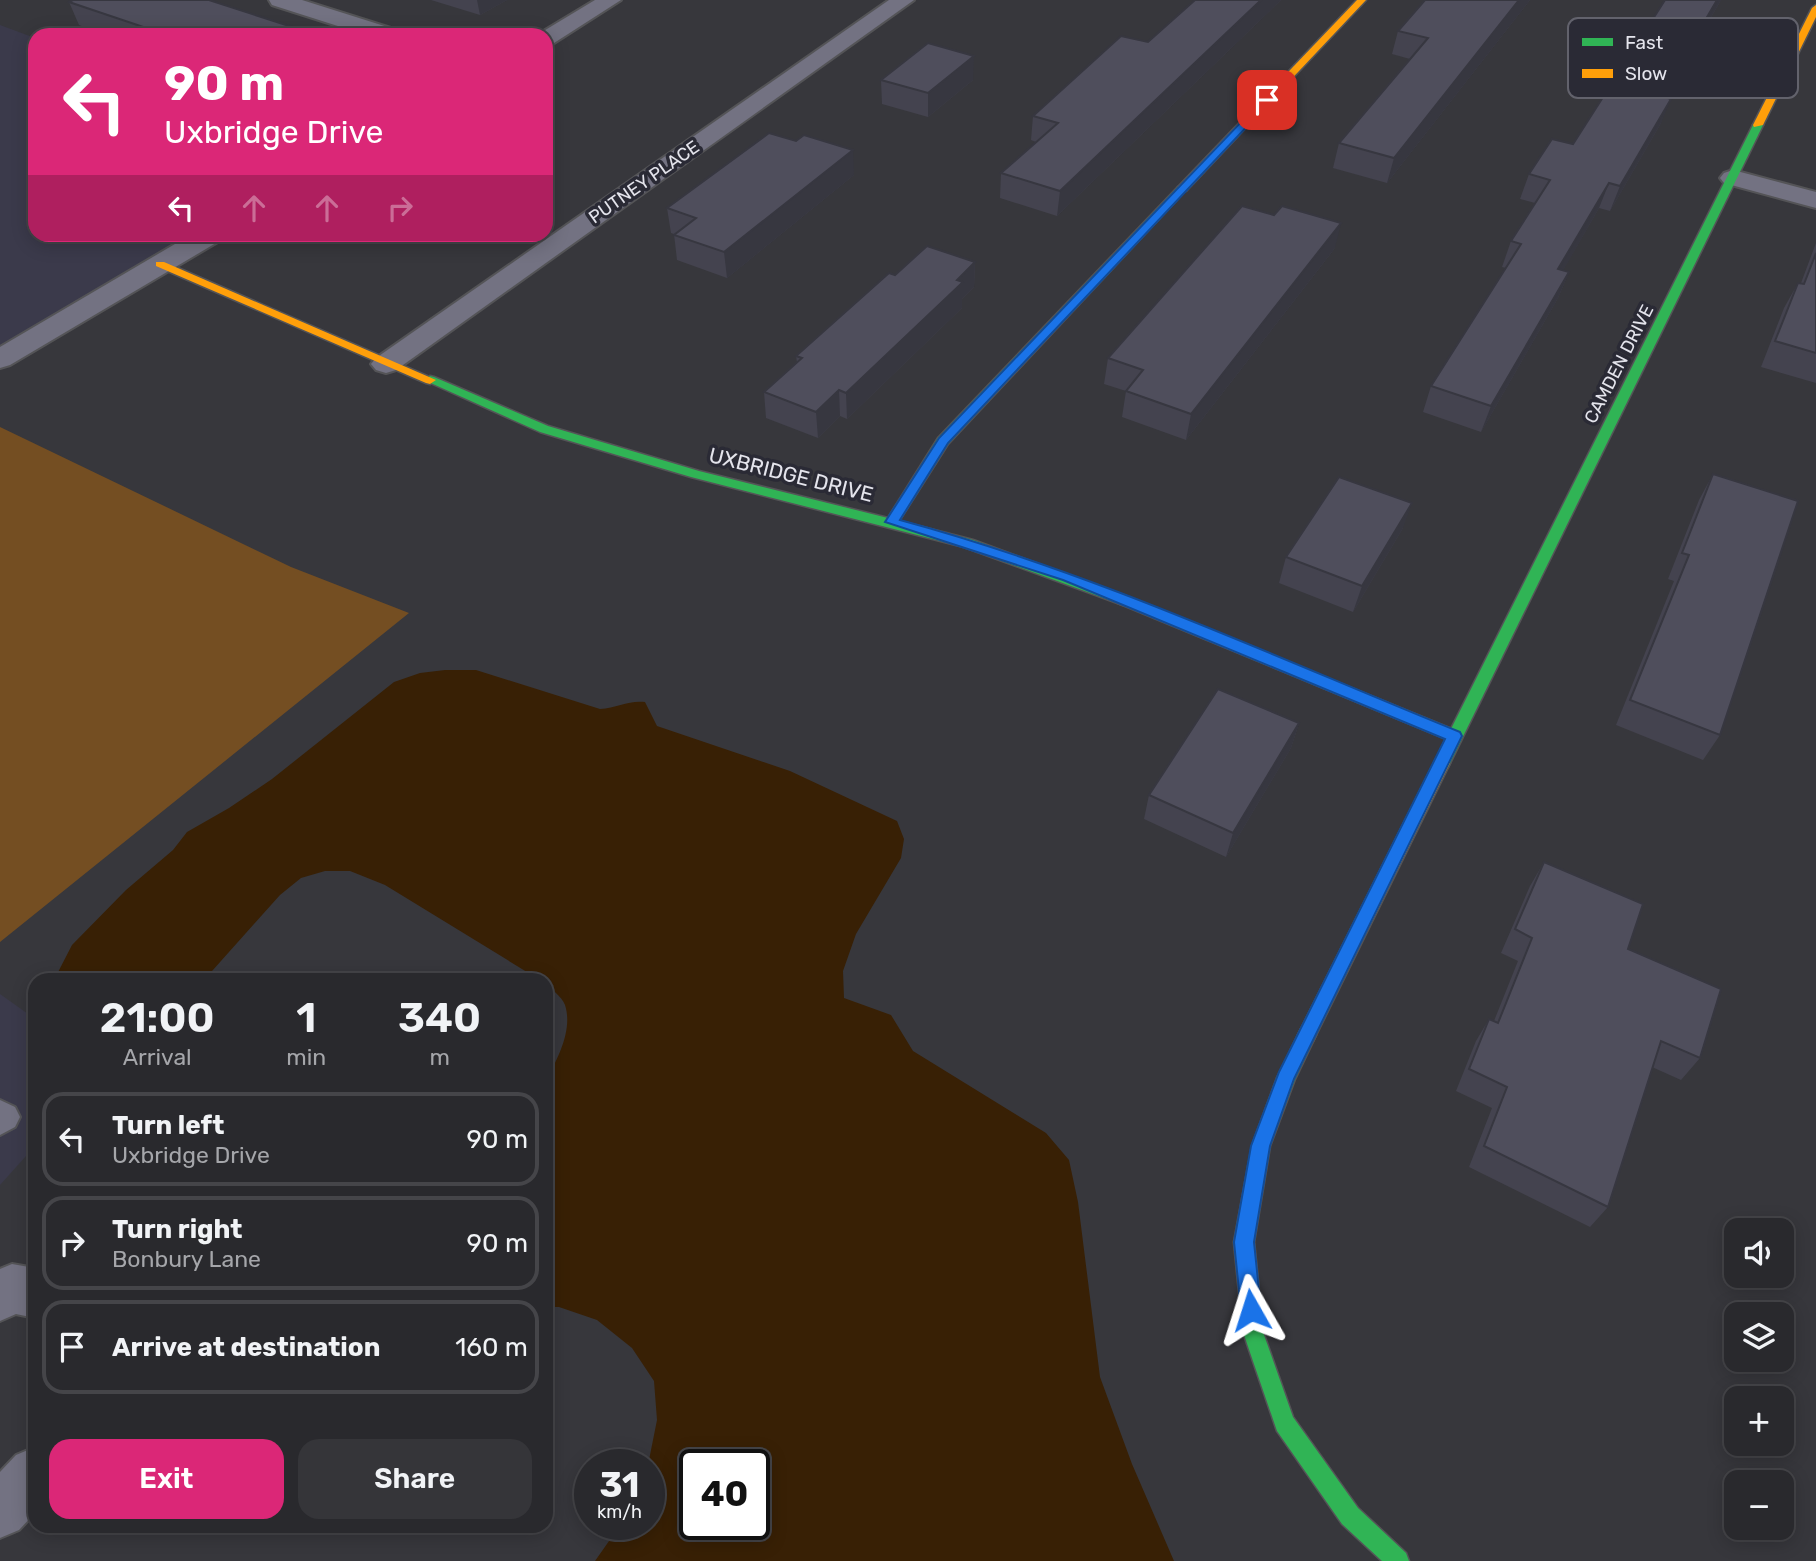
<!DOCTYPE html>
<meta charset="utf-8">
<style>
body{margin:0;font-family:Rubik,sans-serif;background:#353539;color:#f1f3f6;height:100vh;display:flex;flex-direction:column;font-size:26px;white-space:nowrap}
*{box-sizing:border-box;margin:0}
p{font-size:23px;color:#a5a6aa}
.icon{flex:none;width:38px;height:38px;fill:none;stroke:currentColor;stroke-width:2;stroke-linecap:round;stroke-linejoin:round}
.map{position:relative;flex:1;overflow:hidden}
.drawer{position:absolute;left:28px;top:973px;width:525px;height:560px;display:flex;flex-direction:column;background:#29292d;border-radius:21px;box-shadow:0 4px 18px #0003,0 0 0 2px #454549}
.drawer>*{flex:none}
.guide{position:absolute;left:28px;top:28px;width:525px;height:214px;border-radius:21px;box-shadow:0 4px 18px #0003,0 0 0 2px #454549;background:#db2777;color:#fff;overflow:hidden}
.fabs{position:absolute;left:1724px;top:1218px;display:grid;gap:14px}
.fabs a{display:grid;place-items:center;width:70px;height:70px;border-radius:14px;background:#29292d;box-shadow:0 4px 18px #0003,0 0 0 2px #454549;font-size:35px}
.speed{position:absolute;left:574px;top:1449px;display:flex;gap:14px;font-size:35px;font-weight:700;text-align:center}
.speed>*{display:grid;place-content:center;width:91px;height:91px;border-radius:50%;background:#29292d;box-shadow:0 4px 18px #0003,0 0 0 2px #454549;line-height:1}
.speed small{font-size:18px;font-weight:400}
.speed .limit{border:4px solid #111;border-radius:10px;background:#fff;color:#111}
.pin{position:absolute;display:grid;place-items:center;width:60px;height:60px;color:#fff;margin:-30px;border-radius:14px;box-shadow:0 4px 10px #0006}
.me{position:absolute;width:77px;margin:-38px;rotate:354deg;stroke-linejoin:round;filter:drop-shadow(0 0 5px #0008)}
.turn{display:flex;align-items:center;gap:24px;height:147px;padding:0 21px;font-size:32px}
.turn .icon{width:91px;height:91px;stroke-width:2.5}
.turn b{display:block;font-size:49px;line-height:60px}
.lanes{display:flex;align-items:center;height:66px;padding:0 21px;background:#0003;justify-content:center;gap:35px;direction:ltr}
.lanes .off{opacity:.35}
.eta{display:flex;justify-content:space-evenly;align-items:center;height:119px;text-align:center}
.eta b{font-size:42px;font-weight:600;line-height:49px}
.button{display:flex;gap:14px;margin-top:auto;padding:14px 21px}
.button a{flex:1;height:80px;border-radius:21px;background:#db2777;color:#fff;font-size:28px;font-weight:600;line-height:80px;text-align:center}
.button a+a{background:#353539;color:#f1f3f6}
ul{padding:0;list-style:none}
li{display:flex;align-items:center;gap:21px;height:94px;margin:0 14px 10px;padding:0 7px;border:4px solid #454549;border-radius:21px}
li div{flex:1}
li b{display:block;font-size:26px}
li em{font-style:normal}
.map>svg:first-child{display:block}
.built{fill:#3b3a4b}
.green{fill:#744e22}
.water{fill:#382005;fill-rule:evenodd}
.lines{fill:none;stroke-linecap:round;stroke-linejoin:round}
.lane-casing{stroke:#545457;stroke-width:4}
.street-casing{stroke:#545457;stroke-width:4}
.fast-casing{stroke:#545457;stroke-width:3}
.slow-casing{stroke:#545457;stroke-width:3}
.lane{fill:#737282;fill-rule:evenodd}
.street{fill:#737282;fill-rule:evenodd}
.fast{fill:#30b455;fill-rule:evenodd}
.slow{fill:#ff9f0a;fill-rule:evenodd}
.wall{fill:#44434f}
.shaded-wall{fill:#373740}
.building{fill:#4f4e5c;stroke:#373740;stroke-width:2}
.route{fill:#1a73e8;stroke:#114b97;stroke-width:2}
.labels{text-anchor:middle;stroke-width:7;stroke-linejoin:round;paint-order:stroke}
.far-street-label{font-size:18px;fill:#e4e4ec;stroke:#2a2a35}
.street-label{font-size:21px;fill:#e4e4ec;stroke:#2a2a35}
.key{fill:#2a2a35;stroke:#62626c;stroke-width:2}
.key-label{font-size:19px;fill:#e4e4ec}
</style>
<div class="map">
<svg width="1816" height="1561" viewBox="0 0 1816 1561">
<rect width="100%" height="100%" fill="#37373c"/>
<!-- built -->
<g class="built">
<polygon points="0,25 35,38 35,234 192,235 0,347"/>
<polygon points="0,994 35,1019 35,1146 0,1185"/>
</g>
<!-- green -->
<polygon class="green" points="0,427 291,567 409,613 0,942"/>
<!-- water -->
<path class="water" d="M445 670H476L600 709C617 708 629 700 645 702L657 726 790 771 897 821 904 839 901 858 856 934 843 971 844 998 891 1015 913 1051 1046 1133 1069 1160 1078 1202 1100 1377 1132 1464 1174 1561H595L621 1524H649L648 1465 657 1420 654 1381 632 1348 597 1320 559 1307H546V1079C558 1059 573 1029 565 1005 562 996 549 989 546 980H540L385 885 350 871H325L301 878 280 895 204 980H54L72 945 126 890 173 850 187 832 229 808 272 779 394 682 420 673ZM695 1465H754V1524H695Z"/>
<g class="lines">
<!-- lane casing -->
<g class="lane-casing">
<polygon id="lane" points="0,1100 15,1107 20,1117 15,1127 0,1135"/>
</g>
<!-- street casing -->
<g class="street-casing">
<g id="street">
<polygon points="269,0 302,0 397,30 400,35 366,35 272,5"/>
<polygon points="595,0 621,0 554,43 546,45 546,35 537,35"/>
<polygon points="889,0 914,0 396,370 386,373 376,370 371,364 376,358"/>
<polygon points="1733,170 1816,192 1816,208 1724,183 1720,178 1724,173"/>
<polygon points="192,234 225,234 221,240 10,365 0,368 0,347"/>
<polygon points="12,1264 35,1268 35,1318 16,1314 0,1321 0,1269"/>
<polygon points="35,1447 35,1513 19,1530 0,1538 0,1472 16,1455"/>
</g>
</g>
<!-- fast casing -->
<g class="fast-casing">
<g id="fast">
<polygon points="1758,122 1763,125 1450,763 1448,767 1436,767 1434,763 1753,125"/>
<polygon points="1178,187 1187,189 948,444 899,521 973,540 1128,597 1130,600 1128,603 1123,605 964,547 691,477 540,432 424,380 430,376 434,377 548,426 699,471 888,518 938,438"/>
<polygon points="1307,1027 1313,1029 1316,1035 1295,1079 1270,1146 1254,1242 1263,1332 1293,1417 1358,1508 1406,1553 1409,1561 1382,1561 1342,1524 1277,1431 1243,1332 1234,1242 1252,1146 1277,1078 1301,1029"/>
</g>
</g>
<!-- slow casing -->
<g class="slow-casing">
<g id="slow">
<polygon points="1357,0 1366,0 1186,191 1178,191 1178,187"/>
<polygon points="1816,5 1816,17 1763,125 1754,127 1753,125 1812,8"/>
<polygon points="156,262 164,262 436,380 430,384 426,383 156,266"/>
<polygon points="1123,595 1459,732 1462,736 1454,742 1449,740 1118,603 1116,600 1118,597"/>
<polygon points="1442,757 1448,759 1450,763 1313,1041 1307,1043 1301,1041 1298,1035 1436,759"/>
</g>
</g>
<!-- lane -->
<use href="#lane" class="lane"/>
<!-- street -->
<use href="#street" class="street"/>
<!-- fast -->
<use href="#fast" class="fast"/>
<!-- slow -->
<use href="#slow" class="slow"/>
</g>
<!-- wall -->
<g class="wall">
<polygon points="431,0 507,0 480,15"/>
<polygon points="1195,0 1281,0 1057,216 1000,198 1001,173 1036,142 1031,140 1033,116 1148,42"/>
<polygon points="1425,0 1530,0 1387,183 1333,168 1339,143 1410,59 1392,54 1398,31"/>
<polygon points="1721,0 1665,97 1661,123 1610,211 1599,208 1563,270 1569,272 1558,298 1481,432 1423,412 1431,386 1506,268 1502,267 1511,241 1535,203 1520,199 1529,174 1573,144"/>
<polygon points="69,2 317,35 107,35 79,25"/>
<polygon points="881,80 973,80 928,117 882,104"/>
<polygon points="854,175 727,278 677,260 674,234 671,233 667,208"/>
<polygon points="1816,243 1816,383 1761,367 1784,308 1798,283 1801,283"/>
<polygon points="1335,248 1186,440 1122,417 1126,391 1104,384 1108,358"/>
<polygon points="975,262 974,287 962,299 962,308 847,419 840,416 818,438 766,418 764,392 797,362 796,356 895,275"/>
<polygon points="1713,474 1720,735 1703,760 1616,725 1674,581 1668,579 1699,500"/>
<polygon points="1403,528 1353,612 1279,583 1286,557"/>
<polygon points="1299,723 1291,748 1226,857 1144,819 1149,795"/>
<polygon points="1544,862 1628,949 1700,1058 1681,1080 1652,1067 1608,1207 1590,1227 1469,1167 1492,1108 1456,1091 1476,1041 1489,1019 1494,1021 1518,961 1501,953 1530,886"/>
</g>
<!-- shaded-wall -->
<g class="shaded-wall">
<polygon points="477,0 507,0 480,15"/>
<polygon points="1261,0 1281,0 1057,216 1060,191"/>
<polygon points="1519,0 1530,0 1387,183 1394,158"/>
<polygon points="1717,0 1721,0 1651,121 1661,96"/>
<polygon points="974,56 973,80 928,117 928,93"/>
<polygon points="1671,99 1661,123 1610,211 1620,186"/>
<polygon points="853,150 854,175 727,278 724,252"/>
<polygon points="1609,183 1599,208 1549,295 1558,269"/>
<polygon points="1341,223 1335,248 1186,440 1191,414"/>
<polygon points="975,262 974,287 962,299 962,308 847,419 846,393"/>
<polygon points="1569,272 1558,298 1481,432 1491,406"/>
<polygon points="839,390 840,416 818,438 816,412"/>
<polygon points="1412,503 1403,528 1353,612 1362,586"/>
<polygon points="1299,723 1291,748 1226,857 1233,833"/>
</g>
<!-- building -->
<g class="building">
<polygon points="73,0 209,0 317,35 167,35 69,2"/>
<polygon points="1195,0 1261,0 1060,191 1001,173 1058,123 1033,116 1121,36 1148,42"/>
<polygon points="1425,0 1519,0 1394,158 1339,143 1428,38 1398,31"/>
<polygon points="1665,0 1717,0 1661,96 1671,99 1620,186 1609,183 1558,269 1569,272 1491,406 1431,386 1521,244 1511,241 1550,180 1529,174 1552,139 1573,144"/>
<polygon points="928,43 974,56 928,93 881,80"/>
<polygon points="769,133 796,141 804,135 853,150 724,252 674,235 696,218 667,208"/>
<polygon points="1242,206 1274,215 1282,206 1341,223 1191,414 1126,391 1143,370 1108,358"/>
<polygon points="927,246 975,262 957,280 963,282 846,393 839,390 816,412 764,392 802,358 796,356 889,273 895,275"/>
<polygon points="1816,253 1816,353 1775,341 1798,283 1804,284"/>
<polygon points="1713,474 1798,501 1720,735 1630,700 1689,555 1682,553"/>
<polygon points="1339,477 1412,503 1362,586 1286,557"/>
<polygon points="1218,689 1299,723 1233,833 1149,795"/>
<polygon points="1544,862 1643,904 1628,949 1721,989 1700,1058 1661,1041 1608,1207 1484,1146 1507,1087 1469,1069 1489,1019 1498,1023 1532,938 1515,929"/>
</g>
<!-- route -->
<path class="route" d="M1264 98 1272 100 948 443 900 520C1093 572 1275 657 1460 732L1462 736 1294 1079 1270 1146 1254 1242 1261 1310 1258 1317 1251 1320 1244 1317 1241 1310 1234 1242 1251 1146 1279 1072 1445 739 1063 580 885 522 939 438Z"/>
<g class="labels">
<!-- far-street labels -->
<g class="far-street-label">
<text transform="translate(644 182) rotate(-35)" y="6">PUTNEY PLACE</text>
<text transform="translate(1619 364) rotate(-63)" y="6">CAMDEN DRIVE</text>
</g>
<!-- street labels -->
<g class="street-label">
<text transform="translate(791 475) rotate(14)" y="7">UXBRIDGE DRIVE</text>
</g>
</g>
<!-- legend -->
<rect x="1568" y="18" width="230" height="80" rx="10" class="key"/>
<rect x="1582" y="38" width="31" height="8" fill="#30b455"/>
<rect x="1582" y="69" width="31" height="9" fill="#ff9f0a"/>
<g class="key-label">
<text x="1625" y="49">Fast</text>
<text x="1625" y="80">Slow</text>
</g>
</svg>
<div class="fabs">
<a><svg class="icon" aria-label="sound" viewBox="0 0 24 24"><path d="M4 9h4l5-4v14l-5-4H4zM17 9q2 3 0 6"/></svg></a>
<a><svg class="icon" aria-label="layers" viewBox="0 0 24 24"><path d="M12 4l9 5-9 5-9-5zM3 14l9 5 9-5"/></svg></a>
<a>+</a>
<a>−</a>
</div>
<div class="speed"><div>31<small>km/h</small></div><div class="limit">40</div></div>
<div class="pin" style="left:1267px;top:100px;background:#d93025"><svg class="icon" aria-label="arrive" viewBox="0 0 24 24"><path d="M6 21V4h12l-3 4 3 4H6"/></svg></div>
<svg class="me" style="left:1251px;top:1310px" viewBox="-20 -20 40 40"><path d="M0-17L14 15 0 8-14 15z" fill="#1a73e8" stroke="#fff" stroke-width="4"/></svg>
<div class="guide">
<div class="turn"><svg class="icon" aria-label="left" viewBox="0 0 24 24"><path d="M17 20v-9H6M10 6l-5 5 5 5"/></svg><div><b>90 m</b>Uxbridge Drive</div></div>
<div class="lanes"><svg class="icon" aria-label="left" viewBox="0 0 24 24"><path d="M17 20v-9H6M10 6l-5 5 5 5"/></svg><svg class="icon off" aria-label="ahead" viewBox="0 0 24 24"><path d="M12 20V5M6 11l6-6 6 6"/></svg><svg class="icon off" aria-label="ahead" viewBox="0 0 24 24"><path d="M12 20V5M6 11l6-6 6 6"/></svg><svg class="icon off" aria-label="right" viewBox="0 0 24 24"><path d="M7 20v-9h11M14 6l5 5-5 5"/></svg></div>
</div>
<section class="drawer">
<div class="eta">
<div><b>21:00</b><p>Arrival</p></div>
<div><b>1</b><p>min</p></div>
<div><b>340</b><p>m</p></div>
</div>
<ul>
<li><svg class="icon" aria-label="left" viewBox="0 0 24 24"><path d="M17 20v-9H6M10 6l-5 5 5 5"/></svg><div><b>Turn left</b><p>Uxbridge Drive</p></div><em>90 m</em></li>
<li><svg class="icon" aria-label="right" viewBox="0 0 24 24"><path d="M7 20v-9h11M14 6l5 5-5 5"/></svg><div><b>Turn right</b><p>Bonbury Lane</p></div><em>90 m</em></li>
<li><svg class="icon" aria-label="arrive" viewBox="0 0 24 24"><path d="M6 21V4h12l-3 4 3 4H6"/></svg><div><b>Arrive at destination</b></div><em>160 m</em></li>
</ul>
<div class="button"><a>Exit</a><a>Share</a></div>
</section>
</div>
